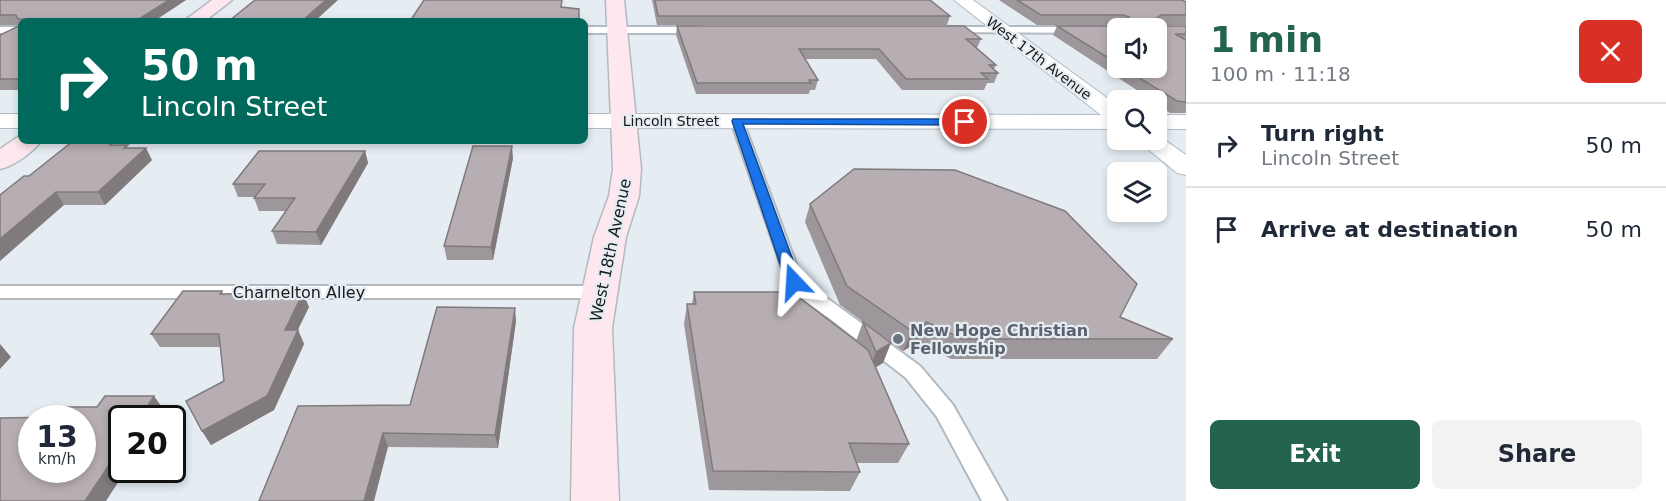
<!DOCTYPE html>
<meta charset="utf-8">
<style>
body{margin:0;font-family:"DejaVu Sans",sans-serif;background:#f2f2f3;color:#1f2937;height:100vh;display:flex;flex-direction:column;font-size:22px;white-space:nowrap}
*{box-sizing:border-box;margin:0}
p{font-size:20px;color:#747a83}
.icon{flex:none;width:33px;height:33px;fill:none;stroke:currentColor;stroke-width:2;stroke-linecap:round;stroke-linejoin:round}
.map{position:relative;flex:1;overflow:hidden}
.panel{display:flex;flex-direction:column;background:#fff;width:480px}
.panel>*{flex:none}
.top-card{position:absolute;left:18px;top:18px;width:570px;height:126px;border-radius:9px;box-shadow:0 3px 9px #0003;background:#00695c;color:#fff;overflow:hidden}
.fabs{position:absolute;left:1107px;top:18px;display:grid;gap:12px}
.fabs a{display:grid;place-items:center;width:60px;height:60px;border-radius:9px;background:#fff;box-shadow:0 3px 9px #0003;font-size:30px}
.speed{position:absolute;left:18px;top:405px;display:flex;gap:12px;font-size:30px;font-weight:700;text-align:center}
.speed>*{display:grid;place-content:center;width:78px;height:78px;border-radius:50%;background:#fff;box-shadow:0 3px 9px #0003;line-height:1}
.speed small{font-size:15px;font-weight:400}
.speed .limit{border:3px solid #111;border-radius:9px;background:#fff;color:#111}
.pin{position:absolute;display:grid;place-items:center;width:51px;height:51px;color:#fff;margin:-26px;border:3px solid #fff;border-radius:50%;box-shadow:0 2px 6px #0007}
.me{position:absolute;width:66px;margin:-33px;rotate:340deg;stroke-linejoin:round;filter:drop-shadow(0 0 4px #0008)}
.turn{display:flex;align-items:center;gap:21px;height:126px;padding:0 24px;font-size:27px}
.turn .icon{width:78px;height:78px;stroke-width:2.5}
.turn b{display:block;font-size:42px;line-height:51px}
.round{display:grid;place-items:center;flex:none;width:63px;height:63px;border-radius:9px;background:#f2f2f3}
.overview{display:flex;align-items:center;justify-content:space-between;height:102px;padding:0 24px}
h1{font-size:36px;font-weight:700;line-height:45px;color:#246350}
.button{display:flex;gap:12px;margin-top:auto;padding:12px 24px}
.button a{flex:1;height:69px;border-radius:9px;background:#246350;color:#fff;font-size:24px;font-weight:700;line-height:69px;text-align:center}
.button a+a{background:#f2f2f3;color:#1f2937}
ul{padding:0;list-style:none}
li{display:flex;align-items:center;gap:18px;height:84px;padding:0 24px;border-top:2px solid #e0e1e3}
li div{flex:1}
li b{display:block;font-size:22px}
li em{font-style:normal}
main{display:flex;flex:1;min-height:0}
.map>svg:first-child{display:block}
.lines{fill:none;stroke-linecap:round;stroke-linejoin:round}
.lane-casing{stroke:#b2bac0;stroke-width:4}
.street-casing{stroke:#b2bac0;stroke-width:2}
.secondary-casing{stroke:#b2bac0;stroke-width:3}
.lane{fill:#fff;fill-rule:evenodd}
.street{fill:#fff;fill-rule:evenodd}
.secondary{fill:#fee7ee;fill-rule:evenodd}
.wall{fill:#9d969a;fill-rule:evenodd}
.shaded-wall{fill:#807a7d}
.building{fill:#b7aeb3;stroke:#807a7d;stroke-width:1.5;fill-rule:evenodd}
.route{fill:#1a73e8;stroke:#114b97;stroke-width:1.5}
.worship-dot{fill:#6b7280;stroke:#e5edf3;stroke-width:2}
.labels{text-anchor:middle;stroke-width:4.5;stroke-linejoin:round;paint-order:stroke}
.far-street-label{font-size:14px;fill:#17191c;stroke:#e5edf3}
.street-label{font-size:16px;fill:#17191c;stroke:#e5edf3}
.worship-label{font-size:16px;font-weight:bold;fill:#5b616d;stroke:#e5edf3;text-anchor:start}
</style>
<main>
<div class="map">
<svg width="1186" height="501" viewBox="0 0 1186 501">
<rect width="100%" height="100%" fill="#e5edf3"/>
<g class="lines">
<!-- lane casing -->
<g class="lane-casing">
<g id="lane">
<rect x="0" y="27" width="21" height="6"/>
<polygon points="585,27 698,27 703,30 698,33 585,33"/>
<polygon points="949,27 1118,27 1122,28 1118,28 1118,33 946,32 946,28"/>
<polygon points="737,117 743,121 802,280 920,366 953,405 1007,501 982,501 937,417 906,378 833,321 795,294 788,286 731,121"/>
<polygon points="0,286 599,286 605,288 608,292 605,296 599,298 0,298"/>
</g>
</g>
<!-- street casing -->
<g class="street-casing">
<g id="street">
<polygon points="954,0 973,0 1118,106 1118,129 585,128 585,114 1101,115"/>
<rect x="0" y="114" width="21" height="14"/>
<rect x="1156" y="115" width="30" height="14"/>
<polygon points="1156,134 1186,155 1186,175 1177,173 1137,140 1156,140"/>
</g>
</g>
<!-- secondary casing -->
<g class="secondary-casing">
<g id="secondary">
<polygon points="212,0 232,0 205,21 184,21"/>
<polygon points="606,0 624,0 641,169 639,196 626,237 612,328 619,501 571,501 574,328 594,237 609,196 613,169"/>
<path d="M21 135V141H41C32 153 14 166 0 169V149Z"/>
</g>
</g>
<!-- lane -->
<use href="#lane" class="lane"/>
<!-- street -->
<use href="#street" class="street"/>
<!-- secondary -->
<use href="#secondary" class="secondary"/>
</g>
<!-- wall -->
<g class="wall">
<polygon points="0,0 186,0 154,21 21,21 21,25 0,25"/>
<polygon points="652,0 930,0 950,16 947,25 657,25"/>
<path d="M999 0H1182L1186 2V25H1161V26H1186V113H1170L1156 104V100H1152L1053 35 1057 26H1120L1118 25H1037ZM1118 28 1156 68H1118Z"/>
<polygon points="21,25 21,90 0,90 0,35"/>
<polygon points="677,26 981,39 977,48 996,65 994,69 998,73 994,83 987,83 984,90 902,90 876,59 805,59 818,80 815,90 810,90 809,94 696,94 676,35"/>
<polygon points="117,145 129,148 152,160 105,205 64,205 29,176"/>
<polygon points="365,151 368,163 321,245 277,244 272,231 286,211 259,211 254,198 255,197 238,197 233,184"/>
<polygon points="513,158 493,260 447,260 444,246"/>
<polygon points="810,204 1120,317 1173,339 1157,359 951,359 918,342 903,351 840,305 805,222"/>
<polygon points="222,291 223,294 309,307 297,330 298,330 304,344 274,410 211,445 202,431 224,381 220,347 160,347 151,334"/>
<polygon points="694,292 856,341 863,322 883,363 875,367 909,444 898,463 856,463 860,472 850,491 709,490 684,324 687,304 692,304"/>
<polygon points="516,321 498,448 388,447 259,501 410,405"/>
</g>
<!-- shaded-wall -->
<g class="shaded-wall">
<polygon points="169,0 186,0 154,21 136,21"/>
<polygon points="326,0 338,0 315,21 302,21"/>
<polygon points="512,146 513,158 493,260 491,247"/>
<polygon points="146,148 152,160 105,205 98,192"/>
<polygon points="365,151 368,163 321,245 316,232"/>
<polygon points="56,192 64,205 0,261 0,239"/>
<polygon points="303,293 309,307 291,344 285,330"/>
<polygon points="515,308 516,321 498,448 495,435"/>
<polygon points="927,322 918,342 903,351 912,331"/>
<polygon points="298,330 304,344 274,410 211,445 202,431"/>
<polygon points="891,343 883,363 868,372 876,352"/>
<polygon points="0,344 11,357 0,369"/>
<polygon points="154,396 164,410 158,418 140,418"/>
<polygon points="383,433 388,447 374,501 364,501"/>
<polygon points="122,446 122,470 126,470 106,501 85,501"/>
</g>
<!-- building -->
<g class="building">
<polygon points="0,0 169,0 136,21 28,21 33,19 18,19 16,15 0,15"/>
<polygon points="255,0 326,0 302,21 229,21"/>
<polygon points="424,0 562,0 561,7 579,9 579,21 410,21"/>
<polygon points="655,0 930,0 950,16 658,16"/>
<polygon points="1017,0 1182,0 1186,2 1186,15 1161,15 1155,19 1161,26 1186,26 1186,34 1175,34 1186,40 1186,102 1177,101 1123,68 1156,68 1156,28 1118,28 1118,64 1057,26 1123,26 1129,17 1123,15 1041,15"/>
<polygon points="21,25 21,79 0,79 0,35"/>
<polygon points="677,26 964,26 981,39 966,39 996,65 989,65 998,73 981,73 988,79 906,79 879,49 799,49 818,80 809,80 811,83 697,83"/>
<polygon points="73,141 115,141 110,145 128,145 124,148 146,148 98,192 56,192 0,239 0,195 24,176 29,176"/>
<polygon points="473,146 512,146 491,247 444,246"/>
<polygon points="259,151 365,151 316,232 272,231 295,198 254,198 265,184 233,184"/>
<polygon points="854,169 955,170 1065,211 1137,284 1120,317 1173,339 962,339 927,322 912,331 847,286 810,204"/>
<polygon points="183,291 222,291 220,294 303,293 285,330 298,330 267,396 202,431 186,401 224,381 219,334 151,334"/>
<polygon points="694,292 792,292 868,350 909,444 849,443 860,472 713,471 687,304 696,304"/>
<polygon points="437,307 515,308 495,435 383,433 364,501 259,501 298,406 410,405"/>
<polygon points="863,322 891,343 876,352"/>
<path d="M105 396H154L140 418H122V446L85 501H0V418L57 417 64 407H97ZM32 418H82V470H32Z"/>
</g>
<!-- route -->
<polygon class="route" points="733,119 965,119 970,122 965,125 743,124 801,282 794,287 786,282 732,121"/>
<!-- markers -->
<circle class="worship-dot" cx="898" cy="339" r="6"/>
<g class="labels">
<!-- far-street labels -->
<g class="far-street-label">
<text transform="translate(1039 58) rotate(37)" y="5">West 17th Avenue</text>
<text x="671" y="126">Lincoln Street</text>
</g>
<!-- street labels -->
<g class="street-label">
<text transform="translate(610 250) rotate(-78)" y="6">West 18th Avenue</text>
<text x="299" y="298">Charnelton Alley</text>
</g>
<!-- worship labels -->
<g class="worship-label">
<text x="910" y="336">New Hope Christian<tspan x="910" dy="18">Fellowship</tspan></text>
</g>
</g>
</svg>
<div class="fabs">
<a><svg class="icon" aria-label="sound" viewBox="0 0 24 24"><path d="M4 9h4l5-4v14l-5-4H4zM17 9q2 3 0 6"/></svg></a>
<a><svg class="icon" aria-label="search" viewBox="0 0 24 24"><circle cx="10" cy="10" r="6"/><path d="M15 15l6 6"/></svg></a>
<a><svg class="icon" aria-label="layers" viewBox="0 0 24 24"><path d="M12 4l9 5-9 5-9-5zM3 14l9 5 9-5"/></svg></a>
</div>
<div class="speed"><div>13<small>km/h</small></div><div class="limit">20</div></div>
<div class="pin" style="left:965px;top:122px;background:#d93025"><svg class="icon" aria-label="arrive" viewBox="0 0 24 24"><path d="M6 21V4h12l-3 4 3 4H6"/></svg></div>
<svg class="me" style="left:794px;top:282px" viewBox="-20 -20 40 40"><path d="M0-17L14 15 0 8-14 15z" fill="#1a73e8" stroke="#fff" stroke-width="4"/></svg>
<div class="top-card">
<div class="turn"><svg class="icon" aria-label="right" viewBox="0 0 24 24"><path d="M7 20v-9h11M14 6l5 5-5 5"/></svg><div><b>50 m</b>Lincoln Street</div></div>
</div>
</div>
<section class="panel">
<div class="overview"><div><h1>1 min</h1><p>100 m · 11:18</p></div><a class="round" style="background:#d93025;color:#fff"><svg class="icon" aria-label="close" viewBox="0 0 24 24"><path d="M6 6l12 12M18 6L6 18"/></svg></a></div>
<ul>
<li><svg class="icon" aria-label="right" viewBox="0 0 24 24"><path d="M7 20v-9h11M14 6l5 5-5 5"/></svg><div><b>Turn right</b><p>Lincoln Street</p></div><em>50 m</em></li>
<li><svg class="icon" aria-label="arrive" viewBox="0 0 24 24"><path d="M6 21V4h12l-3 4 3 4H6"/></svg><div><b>Arrive at destination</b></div><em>50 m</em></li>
</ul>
<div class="button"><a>Exit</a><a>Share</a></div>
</section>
</main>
